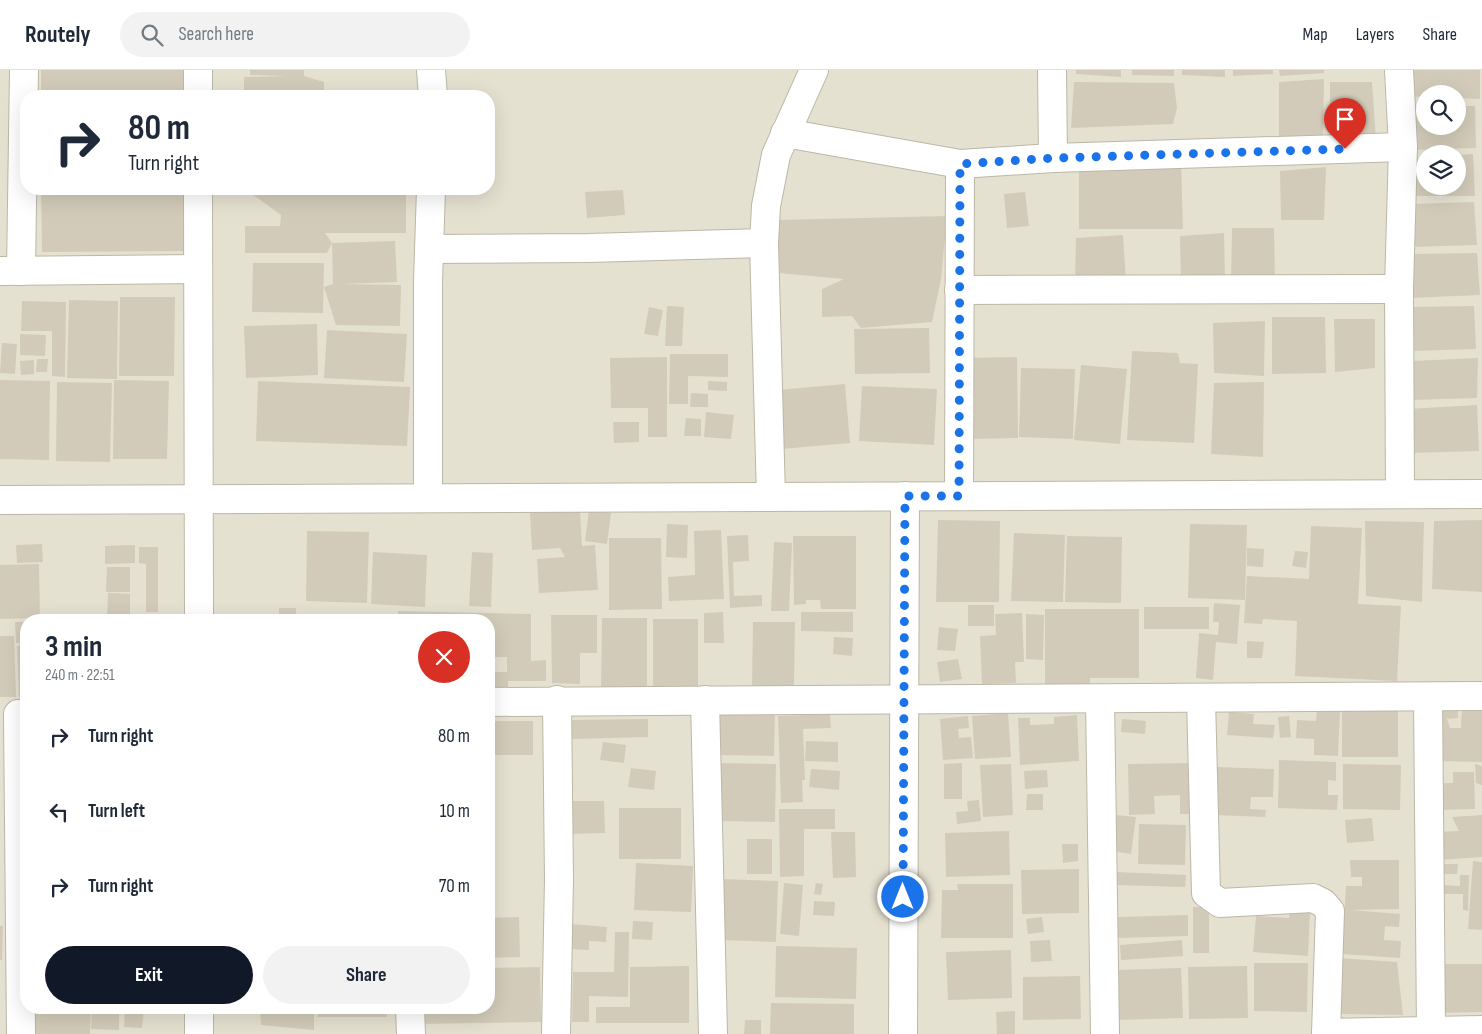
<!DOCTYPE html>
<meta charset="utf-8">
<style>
body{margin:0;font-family:"Sofia Sans Condensed",sans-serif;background:#f2f2f3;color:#1f2937;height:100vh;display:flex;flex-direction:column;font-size:19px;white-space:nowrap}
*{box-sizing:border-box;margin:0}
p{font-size:16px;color:#747a83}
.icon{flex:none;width:28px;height:28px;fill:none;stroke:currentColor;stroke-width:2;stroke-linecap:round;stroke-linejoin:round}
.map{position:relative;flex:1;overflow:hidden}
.drawer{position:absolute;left:20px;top:544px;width:475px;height:400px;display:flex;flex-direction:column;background:#fff;border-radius:20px;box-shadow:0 5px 20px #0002}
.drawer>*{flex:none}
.hud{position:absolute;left:20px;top:20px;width:475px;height:105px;border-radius:20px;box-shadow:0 5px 20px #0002;background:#fff;color:#1f2937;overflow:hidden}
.tools{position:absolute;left:1416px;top:15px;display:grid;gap:10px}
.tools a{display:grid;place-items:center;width:50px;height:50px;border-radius:50%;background:#fff;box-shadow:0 5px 20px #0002;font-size:25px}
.pin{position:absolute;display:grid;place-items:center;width:42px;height:42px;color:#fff;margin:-51px -21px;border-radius:50% 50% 50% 0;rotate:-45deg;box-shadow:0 0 5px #0007}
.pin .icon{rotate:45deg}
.me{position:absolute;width:55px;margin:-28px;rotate:0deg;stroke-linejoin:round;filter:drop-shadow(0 0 4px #0008)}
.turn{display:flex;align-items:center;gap:18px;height:105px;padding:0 25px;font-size:22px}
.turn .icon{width:65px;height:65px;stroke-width:2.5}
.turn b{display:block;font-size:35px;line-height:42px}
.round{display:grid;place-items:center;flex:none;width:52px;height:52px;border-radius:26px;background:#f2f2f3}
.overview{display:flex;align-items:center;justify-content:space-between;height:85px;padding:0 25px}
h1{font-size:30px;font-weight:700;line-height:38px}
.action{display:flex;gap:10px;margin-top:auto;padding:10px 25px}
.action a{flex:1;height:58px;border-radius:30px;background:#111827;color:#fff;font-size:20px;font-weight:700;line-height:58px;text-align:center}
.action a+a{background:#f2f2f3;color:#1f2937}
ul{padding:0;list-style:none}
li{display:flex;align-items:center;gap:15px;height:75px;padding:0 25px}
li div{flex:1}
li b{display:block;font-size:19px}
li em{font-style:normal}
header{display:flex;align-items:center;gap:30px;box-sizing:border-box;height:70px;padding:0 25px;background:#fff;border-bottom:1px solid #e0e1e3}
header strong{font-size:24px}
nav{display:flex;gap:28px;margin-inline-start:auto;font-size:18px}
.search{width:350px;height:45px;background:#f2f2f3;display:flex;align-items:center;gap:12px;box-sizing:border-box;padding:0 18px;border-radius:28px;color:#747a83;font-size:19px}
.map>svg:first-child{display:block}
.residential{fill:#e5e1d1;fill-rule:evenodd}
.building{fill:#d2cbb9}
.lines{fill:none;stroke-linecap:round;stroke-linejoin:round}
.street-casing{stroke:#bcb7a6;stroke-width:30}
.street{stroke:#fff;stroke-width:28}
.route{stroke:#1a73e8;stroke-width:9;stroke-dasharray:0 16.2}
</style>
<header>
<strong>Routely</strong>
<div class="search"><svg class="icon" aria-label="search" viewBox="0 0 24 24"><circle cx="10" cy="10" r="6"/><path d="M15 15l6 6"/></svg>Search here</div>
<nav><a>Map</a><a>Layers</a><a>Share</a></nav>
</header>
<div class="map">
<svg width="1482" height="964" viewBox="0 0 1482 964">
<rect width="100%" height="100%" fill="#f1efe3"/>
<!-- residential -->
<path class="residential" d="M0 0H1482V964H0ZM1425 24H1458V56H1425ZM26 26H489V119H26ZM1425 84H1458V116H1425ZM26 550H489V938H26Z"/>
<!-- building -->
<g class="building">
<rect x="41" y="0" width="144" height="26"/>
<polygon points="250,0 304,0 304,6 324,12 324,26 244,26 244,7 286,6 250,5"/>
<polygon points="1076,0 1121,0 1121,7 1076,4"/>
<polygon points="1132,0 1174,0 1174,6 1132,5"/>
<polygon points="1182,0 1225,0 1225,7 1182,5"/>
<polygon points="1233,0 1273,0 1273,4 1233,6"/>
<polygon points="1279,0 1324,0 1324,3 1280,6"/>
<polygon points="1411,0 1480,0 1480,29 1458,28 1458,24 1425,24 1425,27 1409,26"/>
<polygon points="1324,9 1323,68 1279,67 1279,12"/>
<polygon points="1074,12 1174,13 1177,38 1173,54 1071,58"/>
<polygon points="1330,12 1372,12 1376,69 1330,70"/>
<polygon points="1458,36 1475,36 1476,78 1407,80 1409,37 1425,37 1425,56 1458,56"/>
<polygon points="1473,84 1475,126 1408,126 1408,91 1425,89 1425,116 1458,116 1458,85"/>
<polygon points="1181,93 1183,159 1079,159 1079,96"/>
<polygon points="1326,97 1324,150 1281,150 1280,101"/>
<polygon points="41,119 185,119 186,181 42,182"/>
<polygon points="252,119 406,119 406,163 325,163 332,173 327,183 245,183 245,156 280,156 281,145 252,124"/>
<polygon points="623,120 625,145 587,148 585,122"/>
<polygon points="1025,122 1029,156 1007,158 1004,124"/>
<polygon points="1474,132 1477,175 1408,177 1409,134"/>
<polygon points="947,146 941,209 932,252 861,258 852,246 822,247 822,219 844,209 779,203 774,150"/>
<polygon points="1232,158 1274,158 1275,210 1231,211"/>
<polygon points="1224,163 1225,211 1181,213 1180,166"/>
<polygon points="1123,165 1126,212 1075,214 1076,168"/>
<polygon points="395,171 397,212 341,214 401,215 400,256 336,255 324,217 333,214 332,173"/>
<polygon points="1477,183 1480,225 1409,228 1409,184"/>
<polygon points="253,193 324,193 323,243 252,242"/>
<polygon points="120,227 175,227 174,306 119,306"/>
<polygon points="69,230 118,231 117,309 67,308"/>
<polygon points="22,231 66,232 65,307 52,306 52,261 21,261"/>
<polygon points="667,236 684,237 682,276 665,276"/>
<polygon points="1474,236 1476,279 1410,281 1408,237"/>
<polygon points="649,237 663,240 658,266 644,264"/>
<polygon points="1272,247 1325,247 1326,303 1272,304"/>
<polygon points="1334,249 1375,249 1375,298 1335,302"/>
<polygon points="1265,251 1264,306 1214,303 1213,253"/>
<polygon points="317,254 318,305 246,308 244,256"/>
<polygon points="929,258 930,303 855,304 854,259"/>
<polygon points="327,260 407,264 404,312 324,308"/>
<polygon points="20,264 46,265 45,286 20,285"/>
<polygon points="2,273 17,274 15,304 0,303"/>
<polygon points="1132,281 1178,283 1180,293 1198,294 1194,373 1127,370"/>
<polygon points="670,284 728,284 728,307 688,306 688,334 669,334"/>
<polygon points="667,287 667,367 648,367 648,338 611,338 610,288"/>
<polygon points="1017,287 1018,368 966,369 964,288"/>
<polygon points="1478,288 1477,328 1410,330 1411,291"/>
<polygon points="37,289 48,289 47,302 36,302"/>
<polygon points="34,290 34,304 21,305 20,291"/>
<polygon points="1081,295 1127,299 1120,374 1074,370"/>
<polygon points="1021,298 1075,299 1073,369 1019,367"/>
<polygon points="0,310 50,311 49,390 0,389"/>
<polygon points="114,310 169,311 167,389 113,389"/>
<polygon points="258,311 410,317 407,376 256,371"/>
<polygon points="708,311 727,312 727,321 708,320"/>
<polygon points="57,312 112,313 110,392 56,391"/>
<polygon points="1264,312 1263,387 1211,384 1214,313"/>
<polygon points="845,314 850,373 781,379 777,320"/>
<polygon points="862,316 937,319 934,375 859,371"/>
<polygon points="691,323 708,324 708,337 690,337"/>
<polygon points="1477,335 1479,381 1410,383 1408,339"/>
<polygon points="706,342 734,345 731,369 704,367"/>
<polygon points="686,348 701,349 701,366 684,366"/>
<polygon points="613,352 639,352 639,372 614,373"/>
<polygon points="580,440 582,476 595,475 598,520 539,523 537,489 565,487 560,478 532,480 530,443"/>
<polygon points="589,440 611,443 607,474 585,471"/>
<polygon points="938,450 1000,451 999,532 936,532"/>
<polygon points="1482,450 1482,522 1432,519 1434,451"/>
<polygon points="1365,451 1424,452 1422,532 1366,526"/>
<polygon points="667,454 688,455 687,488 666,487"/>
<polygon points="1190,454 1247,455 1245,530 1188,528"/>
<polygon points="1311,456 1362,458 1358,534 1401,536 1397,611 1295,606 1297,551 1263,549 1262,554 1244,553 1247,506 1309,509"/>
<polygon points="721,460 724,529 669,531 668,507 695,505 694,461"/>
<polygon points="307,461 369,462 367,533 306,531"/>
<polygon points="1014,463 1065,465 1063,532 1011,531"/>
<polygon points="748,465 749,491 733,492 734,526 762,525 762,536 730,538 727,466"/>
<polygon points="793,466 856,466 856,539 821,539 820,530 806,530 806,534 794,535"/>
<polygon points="1067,466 1122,467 1121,533 1065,532"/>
<polygon points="609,468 661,468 662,539 609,540"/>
<polygon points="774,472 792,473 789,541 771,541"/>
<polygon points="42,474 43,492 17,493 16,475"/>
<polygon points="135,475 135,493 105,494 105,476"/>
<polygon points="139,477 158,477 158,542 146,542 146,494 139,493"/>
<polygon points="1247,478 1264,479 1263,497 1247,496"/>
<polygon points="1295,481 1308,482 1306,498 1292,496"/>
<polygon points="373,482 427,485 425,537 371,534"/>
<polygon points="472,482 493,483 491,537 469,536"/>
<polygon points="39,494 40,548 0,549 0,495"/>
<polygon points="107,497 130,497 130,522 106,522"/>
<polygon points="108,523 130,524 130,548 107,548"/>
<polygon points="1214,533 1240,535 1237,574 1216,572 1213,610 1196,608 1199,563 1218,565 1219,552 1213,552"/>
<rect x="968" y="535" width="26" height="21"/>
<rect x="1144" y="537" width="65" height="22"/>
<rect x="279" y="538" width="17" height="12"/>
<polygon points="1045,539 1139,539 1139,608 1090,608 1090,616 1045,616"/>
<polygon points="398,541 531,544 531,591 546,590 546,611 508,611 508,618 489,619 489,602 507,602 507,587 489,587 489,550 398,550"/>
<polygon points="723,542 724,573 704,573 704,543"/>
<polygon points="801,542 853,542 853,562 801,561"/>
<polygon points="1022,543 1024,592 1015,592 1016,613 982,614 980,566 996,565 995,544"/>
<polygon points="301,544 341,545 341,550 300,550"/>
<polygon points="1026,544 1044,545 1043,590 1026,589"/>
<polygon points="551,545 597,545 597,583 580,583 580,614 552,613"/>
<polygon points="602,548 647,548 647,621 601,621"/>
<rect x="653" y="549" width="45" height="72"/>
<polygon points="15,552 26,552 26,573 16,573"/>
<polygon points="753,552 795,552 794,617 752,617"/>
<polygon points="939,557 958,559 955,581 937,580"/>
<polygon points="0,566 14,566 16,627 0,627"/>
<polygon points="834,567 853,568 852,586 833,584"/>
<polygon points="1247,571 1264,572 1262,588 1247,588"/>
<polygon points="26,575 26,627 19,627 17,576"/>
<polygon points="958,589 962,609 940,612 937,592"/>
<polygon points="1457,633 1458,648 1447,649 1450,658 1461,658 1462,636 1482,637 1482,692 1433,691 1435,643"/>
<polygon points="712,638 775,639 774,686 712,685"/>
<polygon points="1317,639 1340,640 1338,686 1314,685 1314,669 1296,668 1297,650 1316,651"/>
<polygon points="1342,640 1398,641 1398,687 1342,687"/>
<polygon points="1229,642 1254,644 1253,654 1275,655 1273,668 1227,665"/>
<polygon points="1008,643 1011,687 975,689 972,646"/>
<polygon points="830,644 831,658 803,659 805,710 802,710 803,732 781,733 778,646"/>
<polygon points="1077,645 1079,691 1020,695 1018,648 1030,648 1030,655 1054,654 1054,647"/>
<polygon points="968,646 969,658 958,659 959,668 971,667 973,688 943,690 940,649"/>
<polygon points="1289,646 1291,667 1280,668 1278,647"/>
<polygon points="648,649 648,667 571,669 570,650"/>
<polygon points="1122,649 1146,651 1145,664 1121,662"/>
<rect x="489" y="651" width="44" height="34"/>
<polygon points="806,671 838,672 838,692 805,691"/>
<polygon points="603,672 626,675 624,693 600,690"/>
<polygon points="1279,690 1336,692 1336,711 1328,710 1328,725 1338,725 1337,740 1278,738"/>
<polygon points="716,693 776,694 775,752 715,751"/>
<polygon points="962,693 962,729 944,729 944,694"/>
<polygon points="1193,693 1194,744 1180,744 1180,725 1154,726 1155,744 1129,745 1128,694"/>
<polygon points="1011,694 1013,745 983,747 980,695"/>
<polygon points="1343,694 1401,695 1400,740 1343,739"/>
<polygon points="1475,694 1482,696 1482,715 1476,713"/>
<polygon points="1216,697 1274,699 1273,727 1251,727 1250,739 1266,740 1265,747 1215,745"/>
<polygon points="631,698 656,701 654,720 628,717"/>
<polygon points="811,699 840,701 839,720 809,717"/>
<polygon points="1047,700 1048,717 1025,719 1024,701"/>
<polygon points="1453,702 1474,702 1475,739 1438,740 1437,713 1453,713"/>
<polygon points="1027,724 1043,724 1043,740 1026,740"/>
<polygon points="979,730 981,751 957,754 956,742 968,741 967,731"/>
<polygon points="566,731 604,731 605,763 566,764"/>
<rect x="619" y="738" width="62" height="51"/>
<polygon points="779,739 835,739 835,759 804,759 804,806 780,807"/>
<polygon points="1117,745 1136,747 1131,784 1113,781"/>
<polygon points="1482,745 1482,787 1439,790 1438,762 1459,761 1452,747"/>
<polygon points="1372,748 1374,771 1347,773 1345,750"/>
<polygon points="1139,754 1186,755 1185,795 1138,794"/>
<polygon points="1009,761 1010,805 946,807 945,763"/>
<polygon points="831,762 855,762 856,807 833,808"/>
<rect x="747" y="769" width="25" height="35"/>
<polygon points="1062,774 1078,774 1078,791 1063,793"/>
<polygon points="1350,790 1399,790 1399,839 1351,840 1400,844 1399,857 1385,856 1384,870 1401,871 1400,888 1342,884 1346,816 1362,816 1362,807 1351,807"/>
<polygon points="1473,791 1482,792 1482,860 1468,859"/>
<polygon points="636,793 693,796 691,842 634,840"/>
<polygon points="1438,794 1458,794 1457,804 1438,804"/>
<polygon points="1079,799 1079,843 1022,844 1021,800"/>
<polygon points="1117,802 1186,805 1185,817 1116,815"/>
<polygon points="1460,805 1469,805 1468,841 1463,840 1463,824 1443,824 1443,815 1460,816"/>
<polygon points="721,809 778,811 776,872 719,870"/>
<polygon points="784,813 803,815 799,866 780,864"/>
<polygon points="816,813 823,814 821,825 814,824"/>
<polygon points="957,814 1013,814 1013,868 941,868 942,820 958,820"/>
<polygon points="814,831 835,832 834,846 813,845"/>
<rect x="1193" y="837" width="16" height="46"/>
<polygon points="1290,840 1310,841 1308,886 1253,882 1256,846 1289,848"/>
<polygon points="1188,845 1188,866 1118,868 1117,847"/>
<polygon points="519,847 520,887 489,888 489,848"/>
<polygon points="1042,847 1044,862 1028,864 1026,849"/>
<polygon points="633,851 653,852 652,870 632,869"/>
<polygon points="571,854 607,857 606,872 589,871 589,880 570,879"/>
<polygon points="0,856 3,856 2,890 0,890"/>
<polygon points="615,862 629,862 628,927 589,926 589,952 572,952 573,902 614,902"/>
<polygon points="1050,870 1052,891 1031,892 1030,871"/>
<polygon points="1182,870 1183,886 1121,890 1120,875"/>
<polygon points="776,876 857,878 856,929 775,927"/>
<polygon points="1011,880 1012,928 948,930 946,882"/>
<polygon points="1339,888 1397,892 1403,945 1340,944"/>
<polygon points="1254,893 1308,893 1307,942 1254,941"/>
<polygon points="1438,894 1482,894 1482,942 1439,943"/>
<polygon points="689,896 689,953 596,953 596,937 630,937 630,897"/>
<polygon points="1247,896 1248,948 1189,949 1188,897"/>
<polygon points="540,897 541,952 417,954 417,938 489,938 489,898"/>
<polygon points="1181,898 1183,948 1117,950 1116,900"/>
<polygon points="1080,906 1081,949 1023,950 1023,907"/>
<polygon points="771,933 854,934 854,964 770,964"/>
<polygon points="30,938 91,938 90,964 29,964"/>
<polygon points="92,938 119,938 119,960 91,959"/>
<polygon points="125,938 144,938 142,958 124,957"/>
<polygon points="260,938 314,938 314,960 261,955"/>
<polygon points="320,938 387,938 387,947 317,947"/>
<polygon points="1015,941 1015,964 997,964 996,942"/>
<polygon points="745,950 761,950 761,964 744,964"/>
</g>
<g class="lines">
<!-- street casing -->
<g class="street-casing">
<g id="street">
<polyline points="198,0 198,26"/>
<polyline points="431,0 433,26"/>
<polyline points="1052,0 1053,88"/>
<polyline points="1399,0 1403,77 1399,219 1400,424"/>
<polyline points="785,63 960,94 1053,88 1403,77"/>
<polyline points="198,119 199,550"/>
<polyline points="429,179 589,178 764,173"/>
<polyline points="0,201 198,199"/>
<polyline points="21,201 24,0"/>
<polyline points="959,220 1399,219"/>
<polyline points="959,426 960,94"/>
<polyline points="771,427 764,173 766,136 776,85 814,0"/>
<polyline points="428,428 428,212 431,119"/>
<polyline points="0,430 1482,424"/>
<polyline points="1428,627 1431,961"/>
<polyline points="1100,629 1105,964"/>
<polyline points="1201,629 1206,823 1220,833 1313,828 1323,833 1330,841 1326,964"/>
<polyline points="705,630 713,964"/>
<polyline points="489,632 1482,626"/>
<polyline points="18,644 21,964"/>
<polyline points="199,938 199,964"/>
<polyline points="410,938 411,964"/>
<polyline points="1326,963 1482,960"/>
<polyline points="556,964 559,809 557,630"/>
<polyline points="903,964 905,426"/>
</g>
</g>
<!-- street -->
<use href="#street" class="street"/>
</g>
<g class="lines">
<!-- route -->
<polyline class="route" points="903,827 905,426 959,426 960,94 1054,88 1345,79"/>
</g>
</svg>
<div class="tools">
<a><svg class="icon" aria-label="search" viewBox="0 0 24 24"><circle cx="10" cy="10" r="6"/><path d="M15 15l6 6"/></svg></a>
<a><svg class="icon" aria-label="layers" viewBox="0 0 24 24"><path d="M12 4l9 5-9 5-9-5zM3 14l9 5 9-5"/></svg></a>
</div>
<div class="pin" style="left:1345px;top:79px;background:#d93025"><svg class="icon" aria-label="arrive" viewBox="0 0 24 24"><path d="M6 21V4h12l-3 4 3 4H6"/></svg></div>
<svg class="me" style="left:903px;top:827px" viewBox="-20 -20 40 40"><circle r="17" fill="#1a73e8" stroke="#fff" stroke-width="3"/><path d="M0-11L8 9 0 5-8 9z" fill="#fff"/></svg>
<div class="hud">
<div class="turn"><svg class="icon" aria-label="right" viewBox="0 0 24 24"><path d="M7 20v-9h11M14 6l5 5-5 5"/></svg><div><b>80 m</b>Turn right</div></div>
</div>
<section class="drawer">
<div class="overview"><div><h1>3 min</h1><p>240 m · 22:51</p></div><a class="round" style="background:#d93025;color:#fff"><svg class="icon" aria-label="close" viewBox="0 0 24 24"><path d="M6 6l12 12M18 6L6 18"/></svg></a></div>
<ul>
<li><svg class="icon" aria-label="right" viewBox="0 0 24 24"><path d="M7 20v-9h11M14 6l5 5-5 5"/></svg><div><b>Turn right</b></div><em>80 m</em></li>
<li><svg class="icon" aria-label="left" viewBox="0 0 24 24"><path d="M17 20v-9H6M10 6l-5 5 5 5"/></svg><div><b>Turn left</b></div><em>10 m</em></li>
<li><svg class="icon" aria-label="right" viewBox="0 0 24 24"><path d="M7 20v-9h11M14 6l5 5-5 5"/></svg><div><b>Turn right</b></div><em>70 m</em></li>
</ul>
<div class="action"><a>Exit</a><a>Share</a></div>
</section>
</div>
